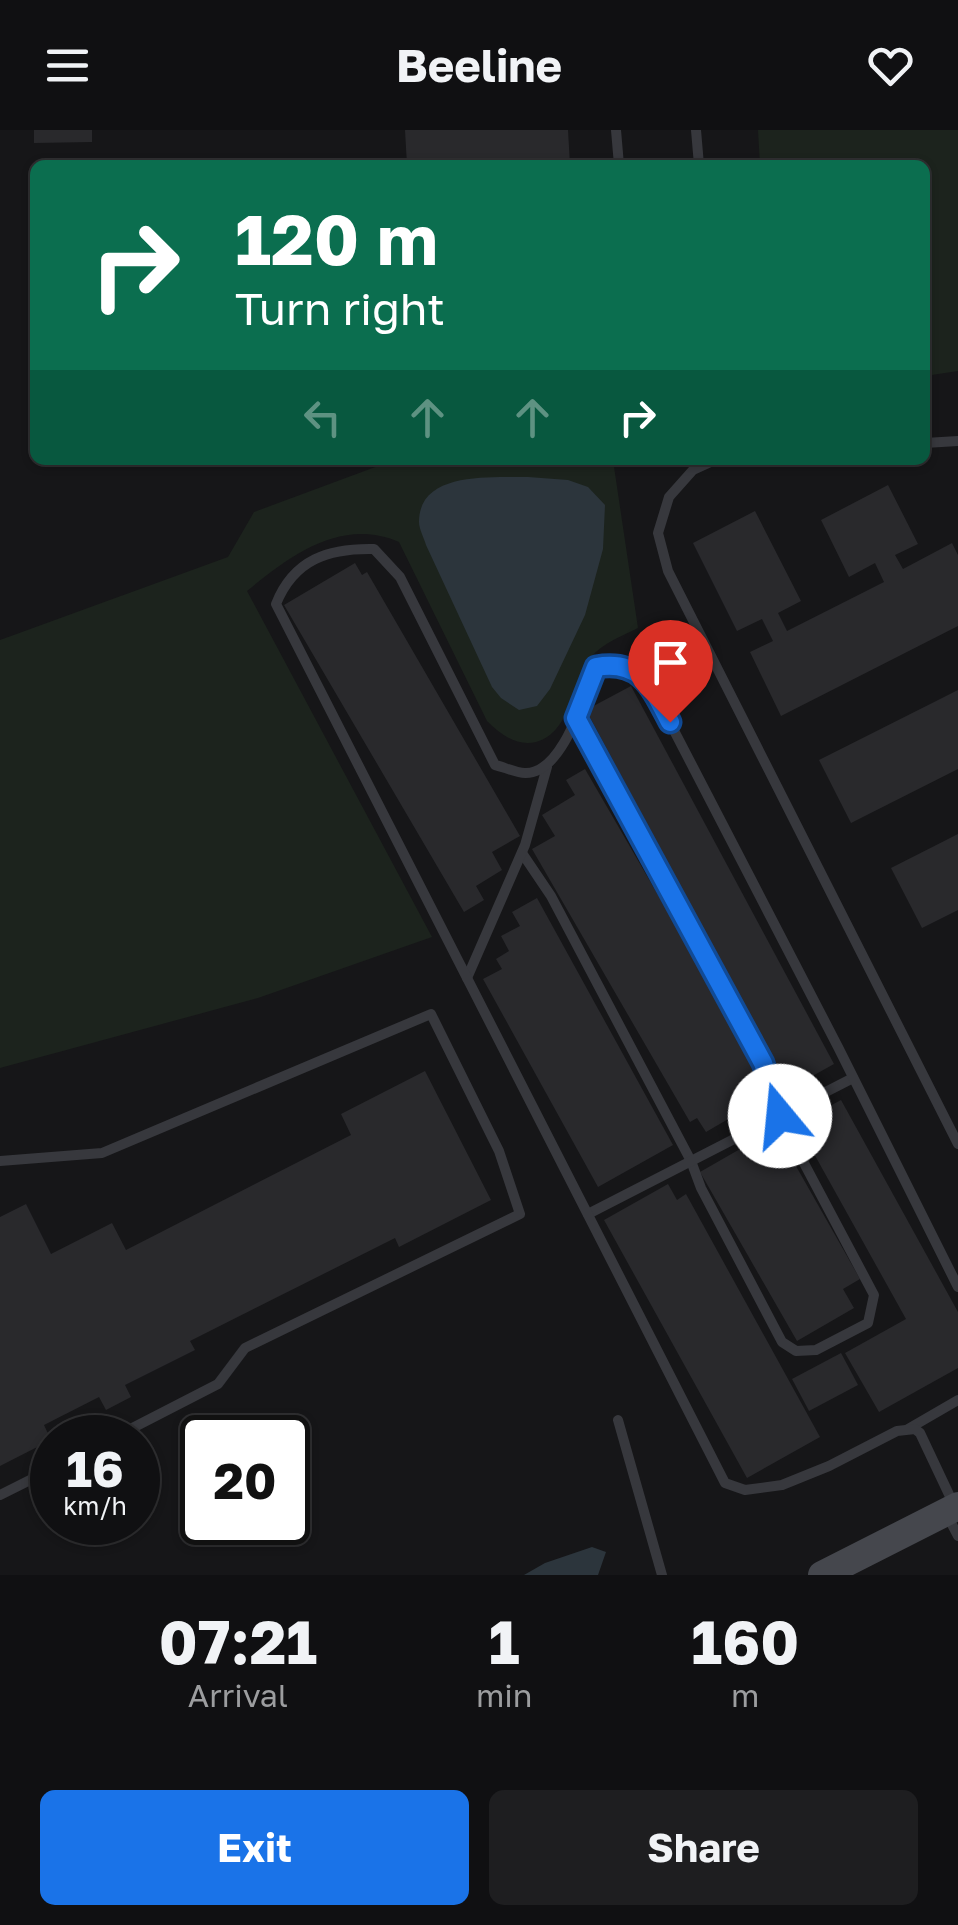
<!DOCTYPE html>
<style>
body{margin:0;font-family:"Golos Text",sans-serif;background:#1e1e20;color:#f1f3f6;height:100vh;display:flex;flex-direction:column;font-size:38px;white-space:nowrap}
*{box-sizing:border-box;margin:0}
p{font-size:32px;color:#9c9d9f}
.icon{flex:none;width:55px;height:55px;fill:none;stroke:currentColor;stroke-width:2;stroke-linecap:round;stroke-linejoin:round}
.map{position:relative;height:1445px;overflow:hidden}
.drawer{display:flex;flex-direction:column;background:#101012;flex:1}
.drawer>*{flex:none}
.banner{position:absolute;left:30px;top:30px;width:900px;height:305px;border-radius:15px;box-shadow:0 2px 8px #0004,0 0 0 2px #303032;background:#0b6e4f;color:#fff;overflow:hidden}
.speed{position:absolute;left:30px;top:1285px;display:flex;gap:20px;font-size:50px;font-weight:700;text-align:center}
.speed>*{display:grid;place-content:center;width:130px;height:130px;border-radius:50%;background:#101012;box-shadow:0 2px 8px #0004,0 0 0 2px #303032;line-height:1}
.speed small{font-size:25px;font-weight:400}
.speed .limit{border:5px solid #111;border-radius:15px;background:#fff;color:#111}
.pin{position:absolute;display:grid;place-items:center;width:85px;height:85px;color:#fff;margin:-102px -42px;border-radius:50% 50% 50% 0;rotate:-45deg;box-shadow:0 0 10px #0007}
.pin .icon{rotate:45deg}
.me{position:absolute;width:110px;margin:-55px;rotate:343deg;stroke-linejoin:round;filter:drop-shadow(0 0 8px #0008)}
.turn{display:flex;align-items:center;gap:35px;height:210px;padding:0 40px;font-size:45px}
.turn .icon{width:130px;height:130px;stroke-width:2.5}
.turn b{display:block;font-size:70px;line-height:85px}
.lanes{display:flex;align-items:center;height:95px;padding:0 40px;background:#0003;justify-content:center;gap:50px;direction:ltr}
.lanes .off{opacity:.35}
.eta{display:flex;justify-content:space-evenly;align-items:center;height:170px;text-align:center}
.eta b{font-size:60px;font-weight:700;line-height:70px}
.cta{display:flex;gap:20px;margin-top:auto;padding:20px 40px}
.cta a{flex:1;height:115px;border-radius:15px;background:#1a73e8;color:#fff;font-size:40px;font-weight:700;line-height:115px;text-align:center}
.cta a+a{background:#1e1e20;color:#f1f3f6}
header{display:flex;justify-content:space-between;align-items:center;height:130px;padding:0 40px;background:#101012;font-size:45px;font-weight:700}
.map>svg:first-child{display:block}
.green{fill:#1c231d}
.water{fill:#2c353c}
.building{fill:#29292c}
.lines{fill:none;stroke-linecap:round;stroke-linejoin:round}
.service{stroke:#37383d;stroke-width:10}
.secondary{stroke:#45474d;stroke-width:28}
.route-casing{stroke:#114b97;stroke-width:25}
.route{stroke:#1a73e8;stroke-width:18}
</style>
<header><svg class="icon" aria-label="menu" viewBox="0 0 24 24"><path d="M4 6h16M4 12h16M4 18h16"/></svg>Beeline<svg class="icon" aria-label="heart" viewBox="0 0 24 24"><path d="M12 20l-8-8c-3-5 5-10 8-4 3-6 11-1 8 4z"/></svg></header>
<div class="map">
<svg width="958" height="1445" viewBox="0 0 958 1445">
<rect width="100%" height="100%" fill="#161618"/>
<!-- green -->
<g class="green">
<polygon points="758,0 958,0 958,241 925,246 925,35 760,35"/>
<path d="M386 330H613L638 498C622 506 603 513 591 527 571 552 572 602 536 612 517 617 500 604 487 591L399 412C341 387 290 426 247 461L432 807 258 868 0 938V510L228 427 254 382 378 336Z"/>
</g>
<!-- water -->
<g class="water">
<path d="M528 347 568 350 588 357 605 375 603 419 585 485 550 559 537 576 519 580 501 568 492 557 426 415C424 408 419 399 419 392 419 340 494 348 528 347Z"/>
<polygon points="592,1417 606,1422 598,1445 524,1445 545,1433"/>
</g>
<!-- building -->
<g class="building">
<polygon points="34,0 92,0 92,12 34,13"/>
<polygon points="405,0 568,0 570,35 407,35"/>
<polygon points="888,355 918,414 895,425 903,439 952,413 958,425 958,496 781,586 750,522 773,511 762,489 737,501 693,413 755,381 801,471 778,483 787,501 884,452 875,433 849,447 821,390"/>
<polygon points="355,433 362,445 367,442 520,706 492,722 502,740 476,756 484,770 464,782 284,475"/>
<polygon points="631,556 834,934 789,959 586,580"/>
<polygon points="958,560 958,639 851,693 819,630"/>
<polygon points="585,639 764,948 746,959 754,974 706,1002 697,988 690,992 532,719 555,706 542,685 575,665 566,650"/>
<polygon points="958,704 958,780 922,798 891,738"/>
<polygon points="537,768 673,1015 598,1057 483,849 502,839 496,829 509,821 501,806 520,796 512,782"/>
<polygon points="425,941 491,1070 399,1117 395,1108 190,1211 195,1220 125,1255 131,1267 106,1280 99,1267 44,1295 51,1310 0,1336 0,1087 26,1074 51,1124 112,1093 126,1120 351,1005 341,984"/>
<polygon points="841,970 958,1182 958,1238 879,1282 845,1223 906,1189 803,1004 821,994 815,984"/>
<polygon points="775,999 860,1149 843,1159 854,1178 797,1211 700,1042"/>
<polygon points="668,1054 677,1070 686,1064 820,1307 747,1348 604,1090"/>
<polygon points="841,1223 858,1255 809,1281 792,1249"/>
</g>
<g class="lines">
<!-- service -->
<g class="service">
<polyline points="616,0 619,35"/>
<polyline points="696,0 699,35"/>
<polyline points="925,313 958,311"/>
<polyline points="715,330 693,340 669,367 658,403 668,441 958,1014"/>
<polyline points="522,723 551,766 691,1031 701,1058 782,1212 796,1221 816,1220 868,1193 874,1165 779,986 763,933 576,588"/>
<polyline points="467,848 525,715 547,637"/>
<polyline points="0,1031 102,1023 431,884 499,1021 520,1084 245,1218 218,1254 113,1308"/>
<polyline points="588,1084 853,948"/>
<polyline points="618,1290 662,1445"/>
<polyline points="908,1299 958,1270"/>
<polyline points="0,1365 52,1339"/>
<path d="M955 1377 920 1303 915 1299 897 1301 829 1336 782 1355 745 1360 725 1353 276 474C294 429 329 418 374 419L400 447 495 635C504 637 516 643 525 643 563 644 584 566 596 537 625 531 634 540 653 560L838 917 958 1157"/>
<polyline points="946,1383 958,1406"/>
</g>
<!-- secondary -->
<polyline class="secondary" points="822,1445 958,1376"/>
</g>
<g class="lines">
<!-- route casing -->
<g class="route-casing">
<path id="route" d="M670 592C652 558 641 529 596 537L576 588 763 933 780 986"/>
</g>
<!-- route -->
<use href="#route" class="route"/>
</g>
</svg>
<div class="speed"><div>16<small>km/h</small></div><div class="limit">20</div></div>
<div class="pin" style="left:670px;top:592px;background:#d93025"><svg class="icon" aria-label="arrive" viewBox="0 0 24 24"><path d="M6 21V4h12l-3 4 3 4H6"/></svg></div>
<svg class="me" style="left:780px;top:986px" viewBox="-20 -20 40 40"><circle r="19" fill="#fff"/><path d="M0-13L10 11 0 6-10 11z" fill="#1a73e8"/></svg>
<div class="banner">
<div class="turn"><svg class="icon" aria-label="right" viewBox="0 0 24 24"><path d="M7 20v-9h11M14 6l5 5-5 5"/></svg><div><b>120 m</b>Turn right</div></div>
<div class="lanes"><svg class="icon off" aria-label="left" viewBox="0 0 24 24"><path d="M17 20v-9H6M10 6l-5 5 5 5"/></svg><svg class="icon off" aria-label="ahead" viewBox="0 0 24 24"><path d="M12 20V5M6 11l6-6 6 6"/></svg><svg class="icon off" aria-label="ahead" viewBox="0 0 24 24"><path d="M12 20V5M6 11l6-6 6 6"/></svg><svg class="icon" aria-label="right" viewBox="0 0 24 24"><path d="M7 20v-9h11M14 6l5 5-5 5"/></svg></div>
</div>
</div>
<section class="drawer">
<div class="eta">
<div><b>07:21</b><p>Arrival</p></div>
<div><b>1</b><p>min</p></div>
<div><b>160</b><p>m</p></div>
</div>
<div class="cta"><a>Exit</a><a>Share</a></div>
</section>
